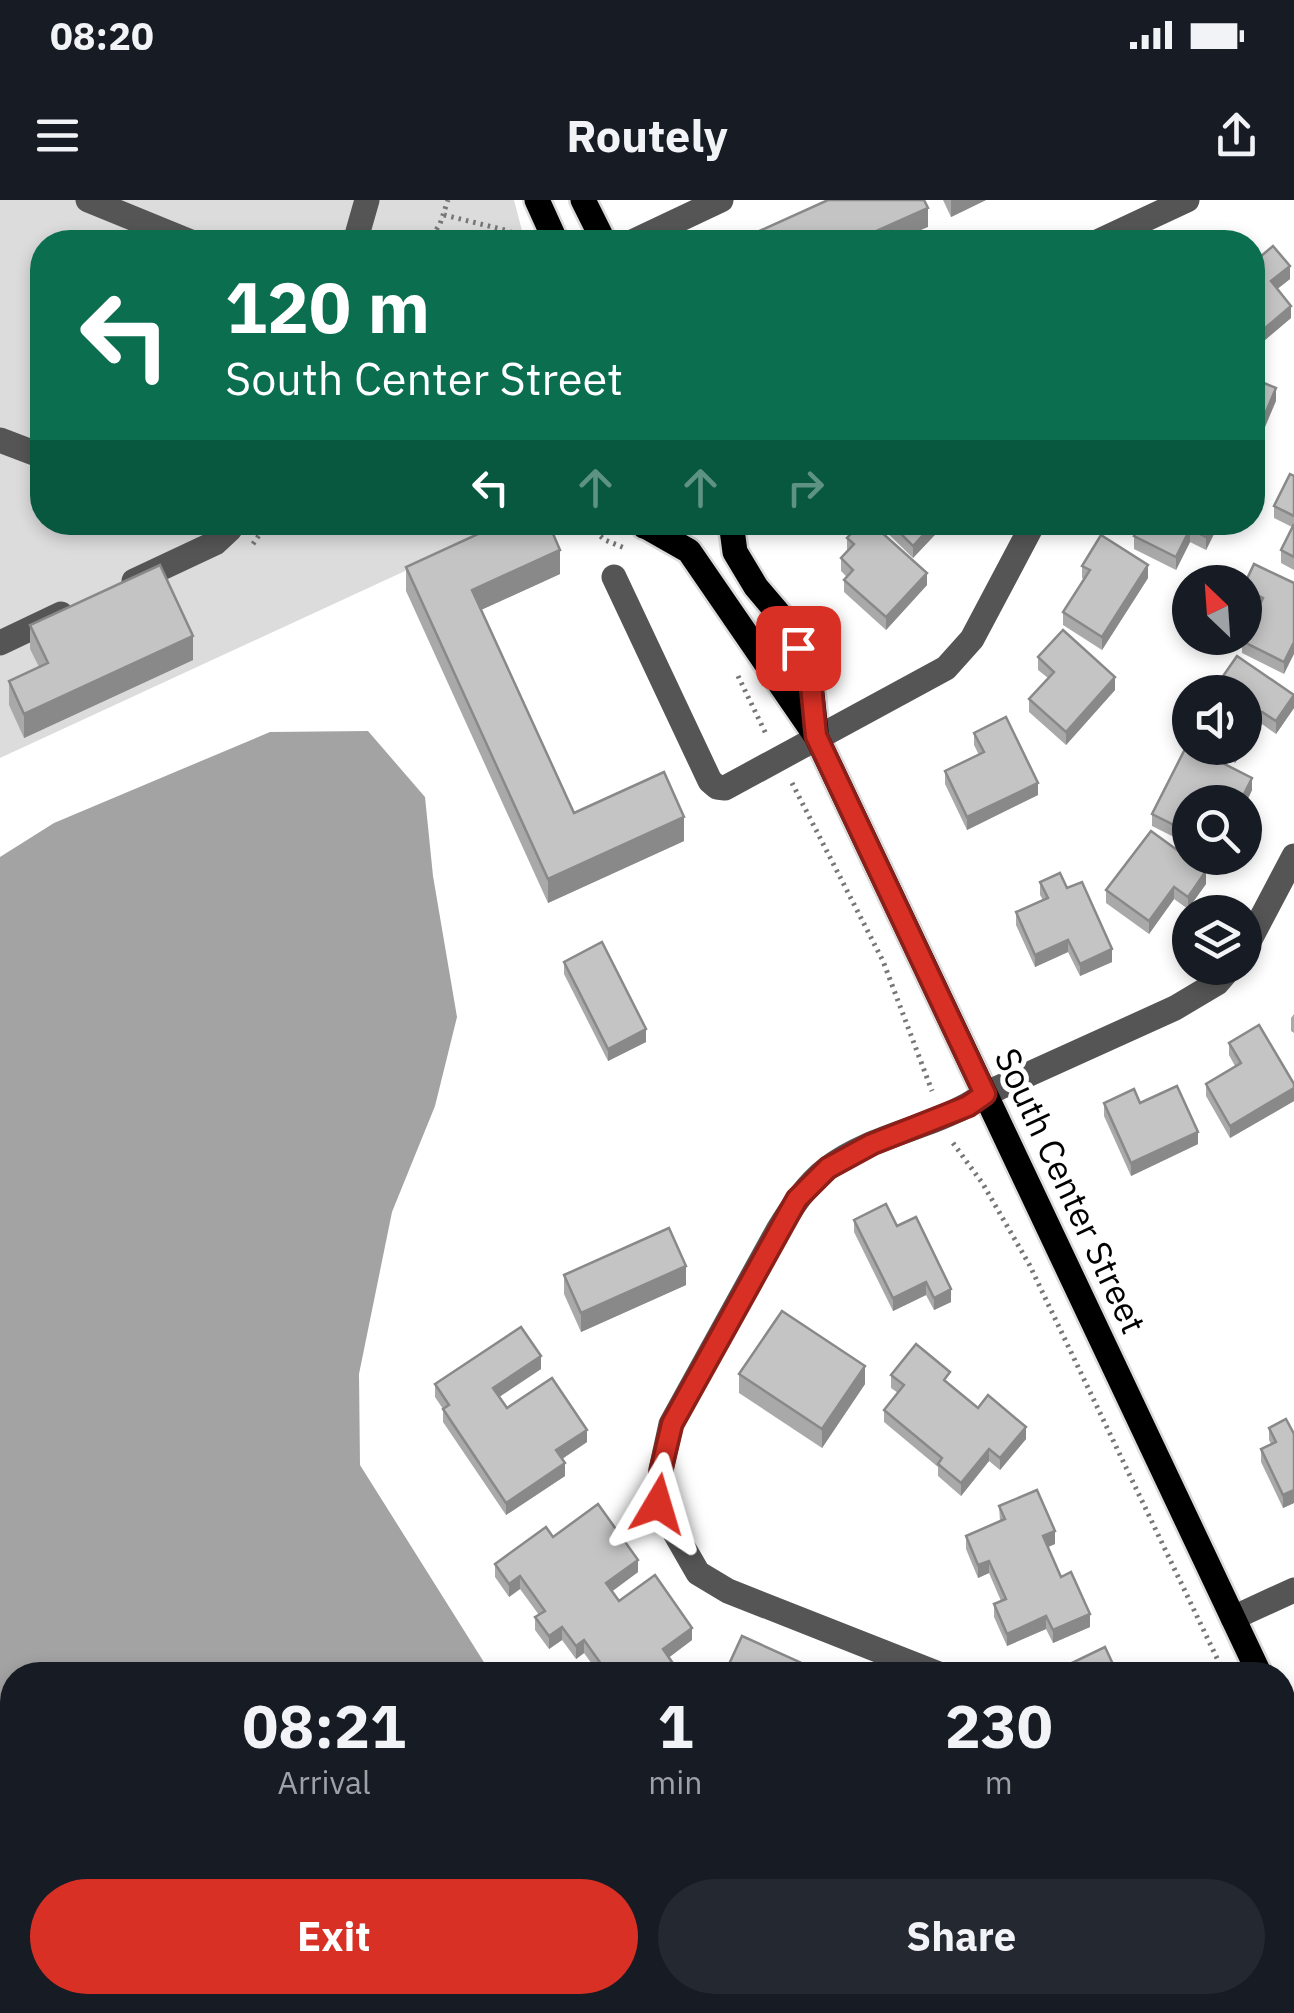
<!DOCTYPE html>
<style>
body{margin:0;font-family:"IBM Plex Sans",sans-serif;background:#242831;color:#f1f3f6;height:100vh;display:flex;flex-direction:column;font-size:38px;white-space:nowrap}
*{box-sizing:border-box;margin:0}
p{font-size:32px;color:#9ea1a6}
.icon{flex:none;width:55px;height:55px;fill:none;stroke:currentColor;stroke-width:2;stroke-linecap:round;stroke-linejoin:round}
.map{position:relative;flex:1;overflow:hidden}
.side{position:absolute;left:0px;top:1462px;width:1295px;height:352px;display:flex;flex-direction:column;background:#171b24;border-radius:40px 40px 0 0;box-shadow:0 5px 15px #0003}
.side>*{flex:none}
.hud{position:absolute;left:30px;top:30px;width:1235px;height:305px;border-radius:40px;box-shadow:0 5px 15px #0003;background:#0b6e4f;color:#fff;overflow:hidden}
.needle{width:65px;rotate:335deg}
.buttons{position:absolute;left:1172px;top:365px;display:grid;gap:20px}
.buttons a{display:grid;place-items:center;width:90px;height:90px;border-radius:50%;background:#171b24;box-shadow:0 5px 15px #0003;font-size:50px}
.pin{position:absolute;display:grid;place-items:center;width:85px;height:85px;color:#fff;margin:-42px;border-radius:20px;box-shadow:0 5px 15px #0006}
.me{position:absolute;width:110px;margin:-55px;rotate:7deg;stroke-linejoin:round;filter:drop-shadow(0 0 8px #0008)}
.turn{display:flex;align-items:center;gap:35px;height:210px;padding:0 30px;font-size:45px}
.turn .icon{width:130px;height:130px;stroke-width:2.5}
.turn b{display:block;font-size:70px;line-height:85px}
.lanes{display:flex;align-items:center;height:95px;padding:0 30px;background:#0003;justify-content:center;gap:50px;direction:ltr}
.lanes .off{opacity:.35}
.eta{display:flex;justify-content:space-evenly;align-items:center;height:170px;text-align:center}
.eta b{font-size:60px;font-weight:800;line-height:70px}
.button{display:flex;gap:20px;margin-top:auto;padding:20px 30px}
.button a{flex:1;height:115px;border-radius:60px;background:#d93025;color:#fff;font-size:40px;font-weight:800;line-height:115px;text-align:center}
.button a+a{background:#242831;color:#f1f3f6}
.status{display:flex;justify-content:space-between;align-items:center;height:70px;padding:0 50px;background:#171b24;direction:ltr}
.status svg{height:28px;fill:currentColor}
header{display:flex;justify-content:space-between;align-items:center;height:130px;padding:0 30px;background:#171b24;font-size:45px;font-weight:800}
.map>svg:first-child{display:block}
.green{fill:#dcdcdc}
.water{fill:#a3a3a3}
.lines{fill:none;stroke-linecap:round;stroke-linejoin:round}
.major-casing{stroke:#dbdbdb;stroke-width:30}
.path{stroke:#777;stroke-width:5;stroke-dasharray:2.5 5;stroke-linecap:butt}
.minor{stroke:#555;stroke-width:25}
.major{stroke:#000;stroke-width:25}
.wall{fill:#a9a9a9}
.shaded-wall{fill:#898989}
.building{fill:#c4c4c4;stroke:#898989;stroke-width:2.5}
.route-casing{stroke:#8d1f18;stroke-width:25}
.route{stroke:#d93025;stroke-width:18}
.labels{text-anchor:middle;stroke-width:10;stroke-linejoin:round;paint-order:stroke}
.street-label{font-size:35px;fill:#000;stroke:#fff}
</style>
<div class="status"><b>08:20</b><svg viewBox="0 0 49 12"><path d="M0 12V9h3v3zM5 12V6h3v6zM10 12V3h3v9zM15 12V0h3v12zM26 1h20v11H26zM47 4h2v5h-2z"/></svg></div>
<header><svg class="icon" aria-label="menu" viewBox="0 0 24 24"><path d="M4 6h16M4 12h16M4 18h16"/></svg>Routely<svg class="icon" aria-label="share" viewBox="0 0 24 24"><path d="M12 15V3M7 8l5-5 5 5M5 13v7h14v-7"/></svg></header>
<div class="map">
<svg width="1294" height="1813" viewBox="0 0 1294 1813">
<rect width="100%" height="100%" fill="#fff"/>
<!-- green -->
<polygon class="green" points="0,0 514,0 525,42 42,42 42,322 509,323 0,558"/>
<!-- water -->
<polygon class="water" points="368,531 425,597 433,676 457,817 435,906 392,1012 359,1174 360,1265 492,1475 12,1475 12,1802 870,1802 873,1813 0,1813 0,657 54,623 270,532"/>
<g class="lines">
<!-- major casing -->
<g class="major-casing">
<g id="major">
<polyline points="537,0 556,42"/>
<polyline points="583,0 604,42"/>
<polyline points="731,322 735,352 756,387 785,421 810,475 816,531"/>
<polyline points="644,326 668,327 685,322"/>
<polyline points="645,326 689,351 816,536 1260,1475"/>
<polyline points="1282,1524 1294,1549"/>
</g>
</g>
<!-- path -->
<g class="path">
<polyline points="444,15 509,31 525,42"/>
<polyline points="428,42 440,24 448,0"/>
<polyline points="150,322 176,331"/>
<polyline points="583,322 605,340 627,349"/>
<polyline points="253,344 268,322"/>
<polyline points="738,476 766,534"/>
<polyline points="792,583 883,761 932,891"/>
<polyline points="953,943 983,984 1029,1064 1225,1475"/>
<polyline points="1282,1599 1294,1624"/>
</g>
<!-- minor -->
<g class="minor">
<polyline points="88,0 191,42"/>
<polyline points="355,42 367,0"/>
<polyline points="632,42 721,0"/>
<polyline points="1097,42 1187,0"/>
<polyline points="0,240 42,256"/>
<polyline points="614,377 710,581 717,587 725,588 946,468 972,439 1034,322"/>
<polyline points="134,381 215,343 230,329"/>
<polyline points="0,443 61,414"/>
<polyline points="1245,749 1294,656"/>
<polyline points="1233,1418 1294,1390"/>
<path d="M941 1475 728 1391 698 1373 659 1305 661 1270 671 1224 778 1030C792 1007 806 985 828 968 874 933 938 928 985 894L1175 808 1217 783 1230 768"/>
<polyline points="1084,1802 1086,1813"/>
</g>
<!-- major -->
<use href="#major" class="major"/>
</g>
<!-- wall -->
<g class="wall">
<polygon points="943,0 986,0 951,17"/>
<polygon points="1252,61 1290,79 1277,89 1291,118 1258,146 1252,140"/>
<polygon points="1294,276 1294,370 1281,363 1281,350 1292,327 1274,318 1274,306"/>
<polygon points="876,322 947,322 913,358"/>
<polygon points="1220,322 1206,350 1190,342 1176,370 1134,349 1134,336"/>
<polygon points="847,338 927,385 886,430 844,392 844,380 847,377 841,371 841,358 847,351"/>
<polygon points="1082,366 1148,378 1102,450 1063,425 1063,412 1084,379 1082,378"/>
<polygon points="406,367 560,374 481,410 574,613 684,641 548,703 406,391"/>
<polygon points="1245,383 1294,383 1284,474 1242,453 1242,441 1258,408 1245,402"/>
<polygon points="30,425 193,460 24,538 9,505 9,481 39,467 30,449"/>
<polygon points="1038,457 1115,490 1066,545 1029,512 1029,499 1048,478 1038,470"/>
<polygon points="1245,492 1294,508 1276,534 1262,524 1235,563 1212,548 1245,548"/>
<polygon points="974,533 1038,595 967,630 945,584 945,571 979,555 974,545"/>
<polygon points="1187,545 1190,548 1193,548 1252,578 1252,590 1245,605 1245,602 1190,602 1190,645 1152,626 1152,614"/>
<polygon points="1040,682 1067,688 1112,762 1080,776 1068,752 1035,767 1016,725 1016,712 1043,700 1040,695"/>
<polygon points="1206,684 1188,709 1174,699 1149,734 1106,703 1106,690"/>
<polygon points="564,762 646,842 608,861 564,774"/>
<polygon points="1294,814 1294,833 1291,831 1291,818"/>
<polygon points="1229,843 1294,884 1294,901 1230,938 1206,896 1206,884 1235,866 1229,855"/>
<polygon points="1104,903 1140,903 1198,944 1131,976 1104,916"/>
<polygon points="854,1020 951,1102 934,1110 926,1095 893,1111 854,1032"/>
<polygon points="564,1075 686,1085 581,1132 564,1094"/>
<polygon points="541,1169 499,1197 507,1208 587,1242 562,1259 565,1276 506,1315 443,1222 443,1209 435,1197 435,1184"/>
<polygon points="739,1174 865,1184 822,1248 739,1193"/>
<polygon points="891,1175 950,1185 978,1208 1026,1239 1000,1270 989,1261 961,1296 938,1276 938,1267 884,1222 884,1210 898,1193 891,1188"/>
<polygon points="1269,1228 1294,1235 1294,1303 1283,1308 1261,1262 1261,1249 1271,1244 1269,1240"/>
<polygon points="999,1306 1055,1344 1048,1347 1061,1377 1090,1427 1053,1443 1046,1429 1007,1446 994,1417 994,1404 1001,1401 989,1373 978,1378 966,1349 966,1336 1000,1321"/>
<polygon points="553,1337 638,1372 612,1391 619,1401 692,1440 669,1457 672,1474 600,1475 584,1453 576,1459 562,1440 549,1449 535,1430 535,1417 539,1415 520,1389 509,1397 495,1377 495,1364"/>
</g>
<!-- shaded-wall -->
<g class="shaded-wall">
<polygon points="951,0 986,0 951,17"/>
<polygon points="928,8 928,27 893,42 852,42"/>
<polygon points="1290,66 1290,79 1271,94 1271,81"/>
<polygon points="1291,106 1291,118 1258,146 1258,134"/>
<polygon points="1276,188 1276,201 1252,258 1252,245"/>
<polygon points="935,322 947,322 913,358 913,346"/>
<polygon points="1213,322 1220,322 1206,350 1206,337"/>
<polygon points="1190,329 1190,342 1176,370 1176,357"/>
<polygon points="560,350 560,374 472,414 472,390"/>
<polygon points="1148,365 1148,378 1102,450 1102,437"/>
<polygon points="927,373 927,385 886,430 886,417"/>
<polygon points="193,436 193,460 24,538 24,514"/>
<polygon points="1294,442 1294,454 1284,474 1284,462"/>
<polygon points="1115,477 1115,490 1066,545 1066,532"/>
<polygon points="1294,495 1294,508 1276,534 1276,521"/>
<polygon points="1262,512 1262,524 1235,563 1235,551 1238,548 1245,548 1245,536"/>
<polygon points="1252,578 1252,590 1245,605 1245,602 1240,602"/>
<polygon points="1038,583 1038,595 967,630 967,617"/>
<polygon points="684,617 684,641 548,703 548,679"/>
<polygon points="1206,671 1206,684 1188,709 1188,697"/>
<polygon points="1174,687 1174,699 1149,734 1149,721"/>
<polygon points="1068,740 1068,752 1035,767 1035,755"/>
<polygon points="1112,749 1112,762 1080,776 1080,764"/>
<polygon points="646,829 646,842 608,861 608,849"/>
<polygon points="1294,888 1294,901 1230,938 1230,926"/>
<polygon points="1198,932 1198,944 1131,976 1131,963"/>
<polygon points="686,1066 686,1085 581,1132 581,1113"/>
<polygon points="926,1082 926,1095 893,1111 893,1098"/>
<polygon points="951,1089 951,1102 934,1110 934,1098"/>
<polygon points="541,1156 541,1169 493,1201 493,1188"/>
<polygon points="865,1166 865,1184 822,1248 822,1229"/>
<polygon points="1026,1227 1026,1239 1000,1270 1000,1258"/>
<polygon points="587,1230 587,1242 556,1263 556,1250"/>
<polygon points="989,1249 989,1261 961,1296 961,1283"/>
<polygon points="565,1263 565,1276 506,1315 506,1303"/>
<polygon points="1294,1290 1294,1303 1283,1308 1283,1295"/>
<polygon points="1055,1331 1055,1344 1043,1349 1043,1336"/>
<polygon points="638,1360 638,1372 606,1396 606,1383"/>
<polygon points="989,1361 989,1373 978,1378 978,1365"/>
<polygon points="520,1376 520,1389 509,1397 509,1384"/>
<polygon points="1090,1414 1090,1427 1053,1443 1053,1430"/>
<polygon points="1046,1416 1046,1429 1007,1446 1007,1434"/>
<polygon points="562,1427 562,1440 549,1449 549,1436"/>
<polygon points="692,1428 692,1440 663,1462 663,1449"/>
<polygon points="584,1440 584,1453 576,1459 576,1446"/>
<polygon points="672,1462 671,1475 653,1475"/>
</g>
<!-- building -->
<g class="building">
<polygon points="828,0 924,0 928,8 852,42 735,42"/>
<polygon points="1273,46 1290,66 1271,81 1291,106 1258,134 1252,128 1252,61 1254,62"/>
<polygon points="1252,178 1276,188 1252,245"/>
<polygon points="1290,274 1294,276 1294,316 1274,306"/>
<polygon points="504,322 548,322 560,350 472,390 574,613 664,572 684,617 548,679 406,367"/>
<polygon points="862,322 870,322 927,373 886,417 844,380 853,370 841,358 854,344 847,338"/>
<polygon points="889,322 935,322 913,346"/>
<polygon points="1142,322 1213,322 1206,337 1190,329 1176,357 1134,336"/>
<polygon points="1294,324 1294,357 1281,350"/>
<polygon points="1101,335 1148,365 1102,437 1063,412 1090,370 1082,366"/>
<polygon points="1254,364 1294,383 1294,442 1284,462 1242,441 1245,438 1245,434 1263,398 1245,389 1245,383"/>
<polygon points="160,365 193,436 24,514 9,481 48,463 30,425"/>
<polygon points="1063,430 1115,477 1066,532 1029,499 1054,472 1038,457"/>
<polygon points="1237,456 1294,495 1276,521 1262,512 1245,536 1245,492 1212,492"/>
<polygon points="1006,517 1038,583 967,617 945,571 984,552 974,533"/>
<polygon points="1187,545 1190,548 1193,548 1252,578 1240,602 1225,602 1217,599 1215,602 1190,602 1190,633 1152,614"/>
<polygon points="1151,631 1206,671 1188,697 1174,687 1149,721 1106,690"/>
<polygon points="1060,673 1067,688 1082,682 1112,749 1080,764 1068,740 1035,755 1016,712 1048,698 1040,682"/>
<polygon points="602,742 646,829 608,849 564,762"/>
<polygon points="1259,825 1294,884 1294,888 1230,926 1206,884 1241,863 1229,843"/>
<polygon points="1177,886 1198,932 1131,963 1104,903 1134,889 1140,903"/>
<polygon points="886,1004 897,1026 916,1017 951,1089 934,1098 926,1082 893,1098 854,1020"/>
<polygon points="669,1028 686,1066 581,1113 564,1075"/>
<polygon points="782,1111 865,1166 822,1229 739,1174"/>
<polygon points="521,1127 541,1156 493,1188 507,1208 552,1178 587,1230 556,1250 565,1263 506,1303 443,1209 449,1205 435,1184"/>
<polygon points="916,1144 950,1172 944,1180 978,1208 988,1195 1026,1227 1000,1258 989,1249 961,1283 938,1264 942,1258 884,1210 904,1185 891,1175"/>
<polygon points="1286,1219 1294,1234 1294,1290 1283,1295 1261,1249 1276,1242 1269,1228"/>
<polygon points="1037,1290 1055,1331 1043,1336 1061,1377 1071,1372 1090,1414 1053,1430 1046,1416 1007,1434 994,1404 1006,1399 989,1361 978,1365 966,1336 1005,1319 999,1306"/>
<polygon points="598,1304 638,1360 606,1383 619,1401 655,1375 692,1428 663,1449 672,1462 653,1475 609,1475 584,1440 576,1446 562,1427 549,1436 535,1417 545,1411 520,1376 509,1384 495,1364 546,1327 553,1337"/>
<polygon points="742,1436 804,1464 799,1475 724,1475"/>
<polygon points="1105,1447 1118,1475 1059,1475 1057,1470"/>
<polygon points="1212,1802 1232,1802 1243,1813 1202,1813"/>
</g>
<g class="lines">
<!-- route casing -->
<g class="route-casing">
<polyline id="route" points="658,1304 661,1270 672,1224 797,999 828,968 872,944 968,906 985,894 816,536 810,475 798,448"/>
</g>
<!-- route -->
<use href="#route" class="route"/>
</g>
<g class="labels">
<!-- street labels -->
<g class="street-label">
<text transform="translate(1070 991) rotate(65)" y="12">South Center Street</text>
</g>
</g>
</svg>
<div class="buttons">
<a><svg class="needle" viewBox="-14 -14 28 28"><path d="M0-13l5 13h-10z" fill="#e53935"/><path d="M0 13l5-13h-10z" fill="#9ea1a6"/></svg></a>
<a><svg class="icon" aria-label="sound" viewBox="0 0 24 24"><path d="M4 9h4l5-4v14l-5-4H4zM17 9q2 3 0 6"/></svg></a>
<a><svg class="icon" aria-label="search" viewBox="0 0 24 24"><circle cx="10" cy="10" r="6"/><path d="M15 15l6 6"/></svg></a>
<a><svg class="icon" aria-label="layers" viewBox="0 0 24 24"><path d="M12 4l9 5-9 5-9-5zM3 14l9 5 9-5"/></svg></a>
</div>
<div class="pin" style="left:798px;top:448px;background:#d93025"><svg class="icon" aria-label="arrive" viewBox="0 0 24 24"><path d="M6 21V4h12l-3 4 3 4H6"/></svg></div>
<svg class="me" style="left:658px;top:1304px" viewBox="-20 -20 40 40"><path d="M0-17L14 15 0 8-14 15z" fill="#d93025" stroke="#fff" stroke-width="4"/></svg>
<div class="hud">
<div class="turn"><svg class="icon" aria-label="left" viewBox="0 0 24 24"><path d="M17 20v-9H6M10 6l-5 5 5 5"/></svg><div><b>120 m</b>South Center Street</div></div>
<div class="lanes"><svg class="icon" aria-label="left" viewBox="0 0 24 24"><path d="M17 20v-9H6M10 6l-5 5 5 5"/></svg><svg class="icon off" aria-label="ahead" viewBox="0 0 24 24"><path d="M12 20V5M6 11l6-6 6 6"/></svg><svg class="icon off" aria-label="ahead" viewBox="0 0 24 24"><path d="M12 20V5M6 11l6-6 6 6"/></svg><svg class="icon off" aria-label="right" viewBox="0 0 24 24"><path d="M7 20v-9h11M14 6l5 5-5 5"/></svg></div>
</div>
<section class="side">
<div class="eta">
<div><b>08:21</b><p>Arrival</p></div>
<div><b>1</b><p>min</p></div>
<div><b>230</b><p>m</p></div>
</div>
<div class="button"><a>Exit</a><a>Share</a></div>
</section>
</div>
